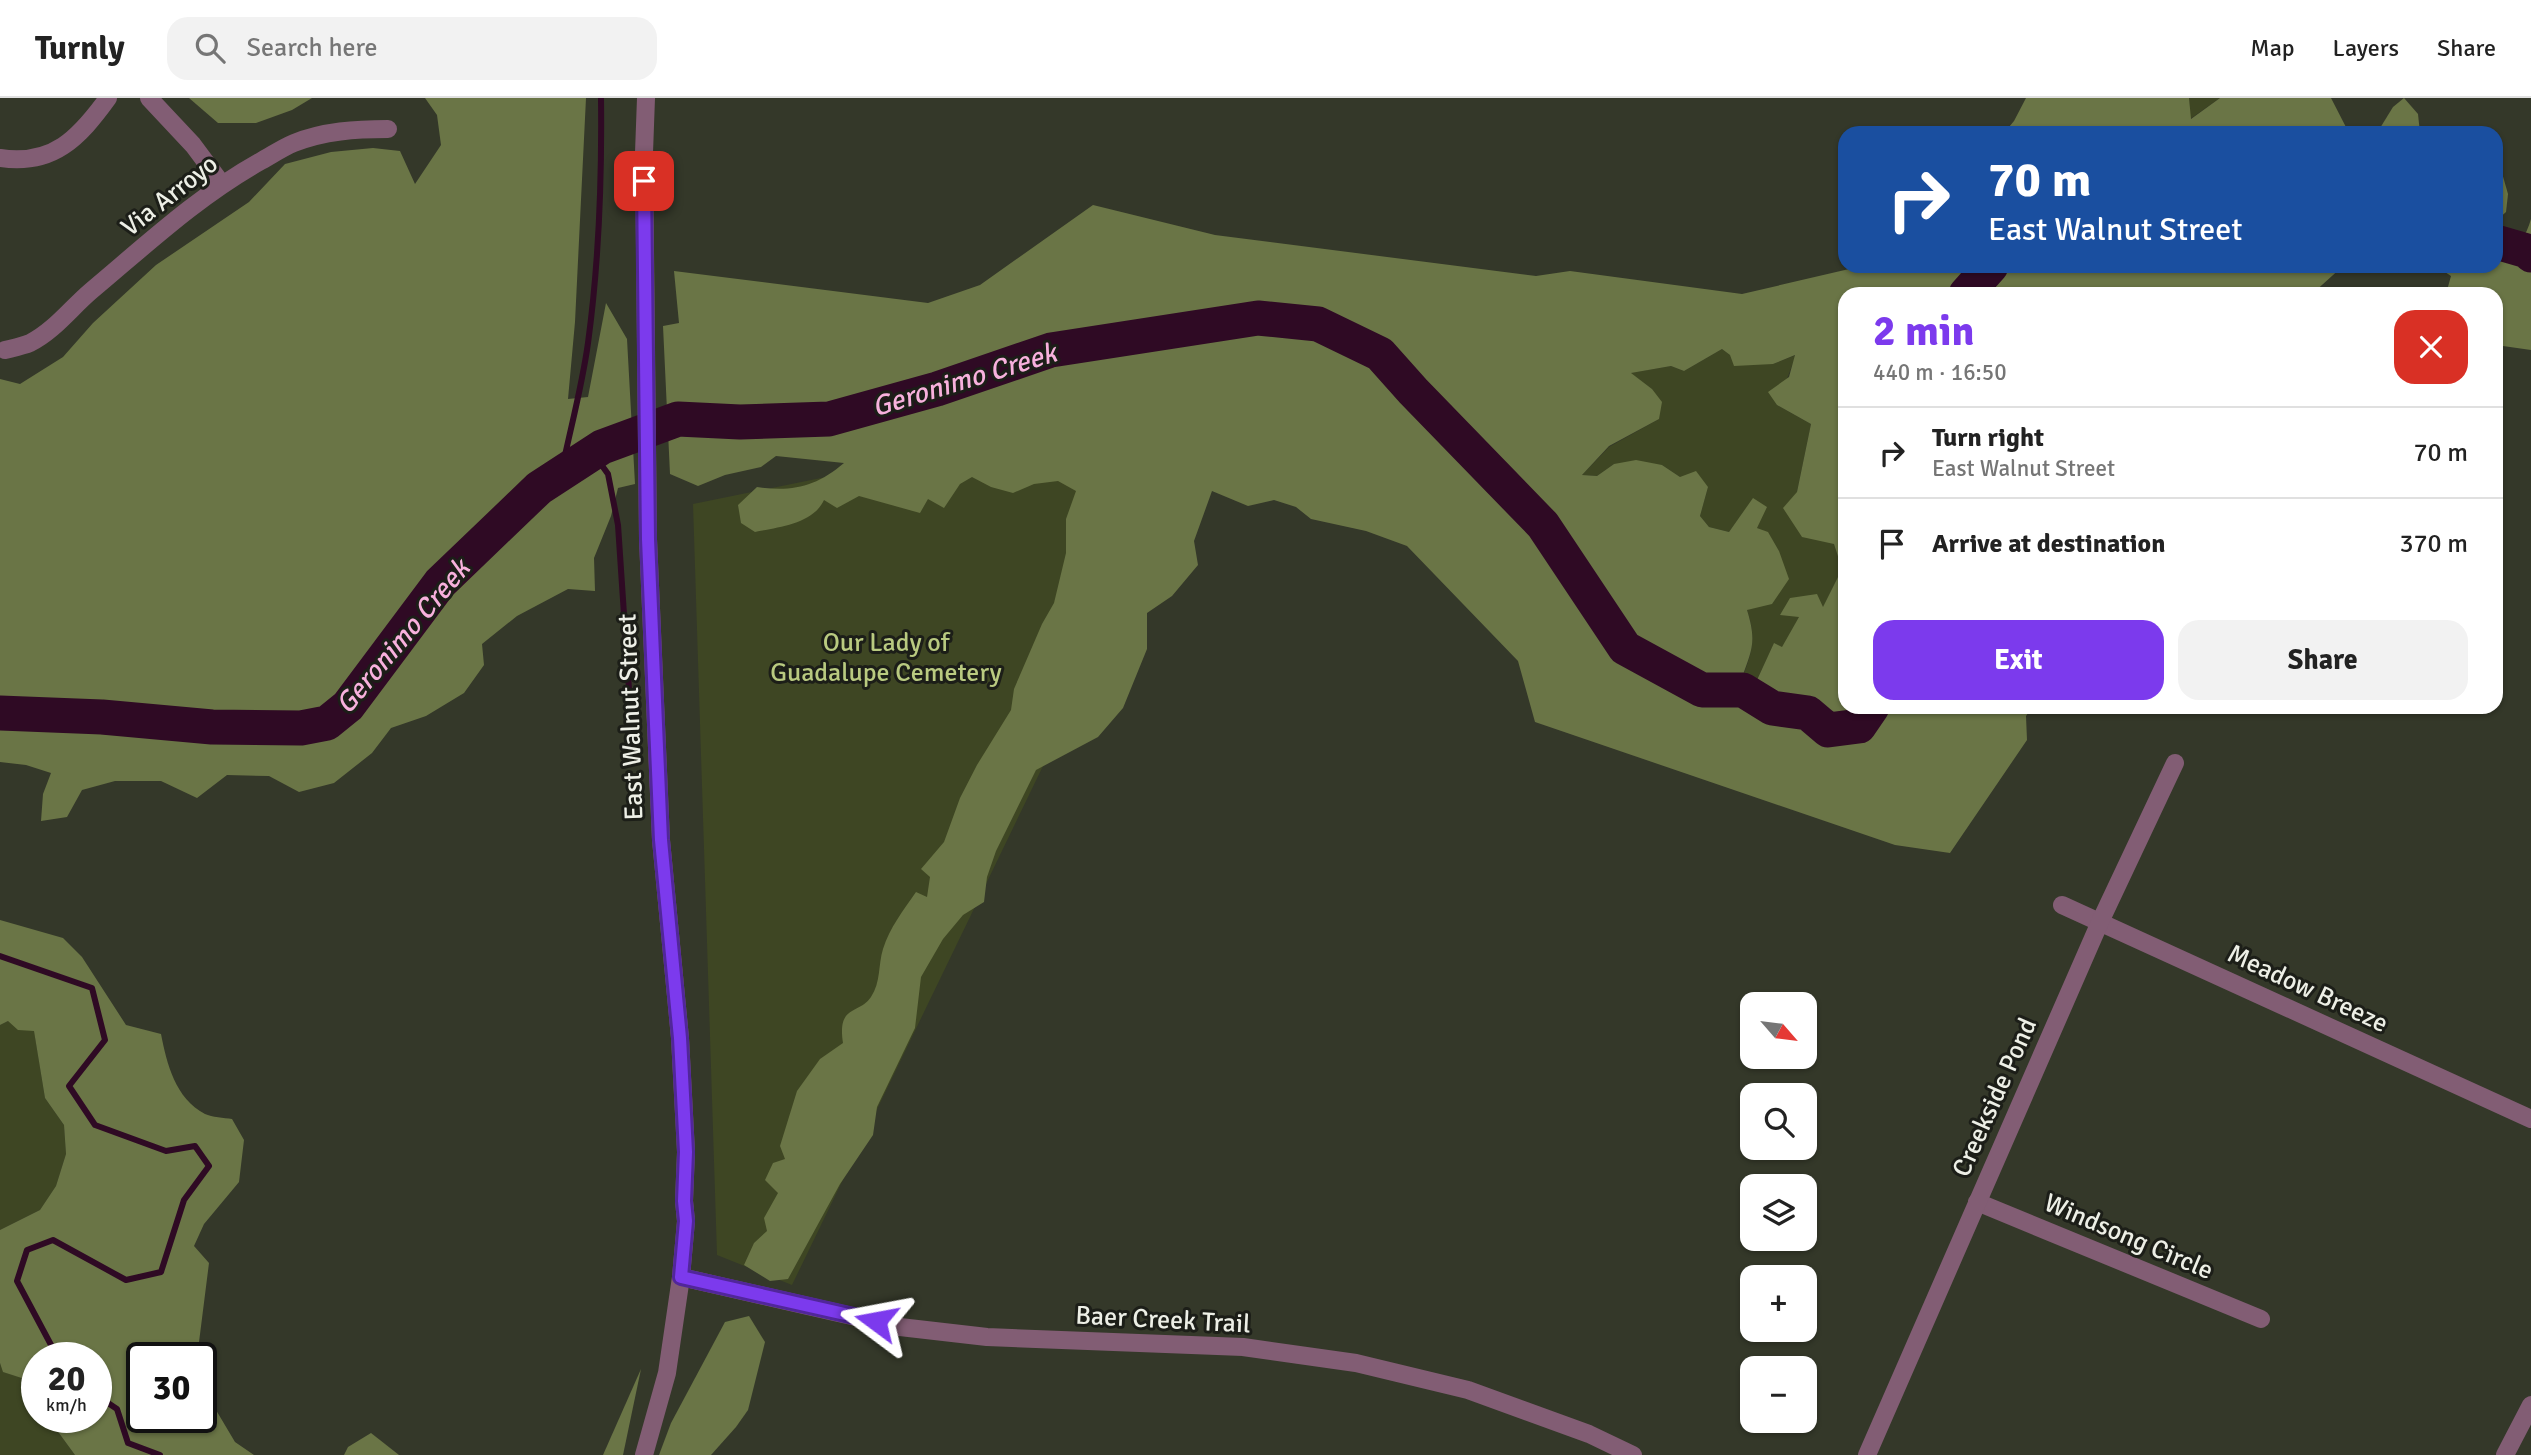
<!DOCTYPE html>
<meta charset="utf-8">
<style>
body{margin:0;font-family:Signika,sans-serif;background:#f2f2f2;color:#222;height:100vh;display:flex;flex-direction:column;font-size:26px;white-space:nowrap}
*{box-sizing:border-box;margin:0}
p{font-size:23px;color:#767676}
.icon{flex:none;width:38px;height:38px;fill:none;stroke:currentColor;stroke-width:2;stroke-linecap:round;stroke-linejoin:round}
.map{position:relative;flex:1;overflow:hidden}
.panel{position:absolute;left:1838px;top:189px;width:665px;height:427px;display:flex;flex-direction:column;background:#fff;border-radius:21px;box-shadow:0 2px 5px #0004}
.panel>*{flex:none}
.top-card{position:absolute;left:1838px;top:28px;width:665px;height:147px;border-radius:21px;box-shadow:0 2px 5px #0004;background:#1a4fa0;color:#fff;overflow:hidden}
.needle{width:46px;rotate:118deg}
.fabs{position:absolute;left:1740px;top:894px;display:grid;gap:14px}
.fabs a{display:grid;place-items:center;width:77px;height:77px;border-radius:14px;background:#fff;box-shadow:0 2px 5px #0004;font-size:35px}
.speed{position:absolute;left:21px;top:1244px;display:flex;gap:14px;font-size:35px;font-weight:700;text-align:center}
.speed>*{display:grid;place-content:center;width:91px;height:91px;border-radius:50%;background:#fff;box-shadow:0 2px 5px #0004;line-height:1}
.speed small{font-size:18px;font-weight:400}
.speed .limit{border:4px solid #111;border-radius:10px;background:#fff;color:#111}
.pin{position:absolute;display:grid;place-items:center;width:60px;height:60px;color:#fff;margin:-30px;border-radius:14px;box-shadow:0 4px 10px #0006}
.me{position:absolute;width:77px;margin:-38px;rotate:283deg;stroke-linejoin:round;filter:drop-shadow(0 0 5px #0008)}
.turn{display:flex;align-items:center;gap:24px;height:147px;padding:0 35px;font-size:32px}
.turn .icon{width:91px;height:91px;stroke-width:2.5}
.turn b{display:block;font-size:49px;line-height:60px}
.round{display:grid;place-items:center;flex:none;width:74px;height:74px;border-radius:21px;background:#f2f2f2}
.head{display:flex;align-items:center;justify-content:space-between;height:119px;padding:0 35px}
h1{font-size:42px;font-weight:800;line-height:52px;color:#7c3aed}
.button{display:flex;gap:14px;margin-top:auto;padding:14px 35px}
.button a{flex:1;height:80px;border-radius:21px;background:#7c3aed;color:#fff;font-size:28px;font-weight:800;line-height:80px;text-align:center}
.button a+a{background:#f2f2f2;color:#222}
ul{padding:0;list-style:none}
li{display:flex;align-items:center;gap:21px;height:91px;padding:0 35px;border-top:2px solid #e0e0e0}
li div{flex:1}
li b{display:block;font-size:26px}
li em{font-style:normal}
header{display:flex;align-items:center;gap:42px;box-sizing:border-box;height:98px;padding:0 35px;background:#fff;border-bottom:2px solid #e0e0e0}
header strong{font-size:33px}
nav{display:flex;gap:38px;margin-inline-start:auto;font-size:24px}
.search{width:490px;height:63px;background:#f2f2f2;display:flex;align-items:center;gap:18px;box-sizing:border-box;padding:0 24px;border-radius:21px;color:#767676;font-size:26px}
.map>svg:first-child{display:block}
.green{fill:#3e4623}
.forest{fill:#6a7546;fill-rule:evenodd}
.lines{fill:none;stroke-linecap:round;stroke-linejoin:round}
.stream{stroke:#2f0a24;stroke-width:6}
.river{stroke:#2f0a24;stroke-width:35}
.minor{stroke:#825d74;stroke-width:18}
.tertiary{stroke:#825d74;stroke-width:18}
.route-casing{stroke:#51269a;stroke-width:18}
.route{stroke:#7c3aed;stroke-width:12}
.labels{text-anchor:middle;stroke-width:6;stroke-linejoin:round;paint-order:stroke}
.street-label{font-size:26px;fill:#edefe6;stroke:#1c1e18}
.park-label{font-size:26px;fill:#b9ca80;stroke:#1c1e18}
.water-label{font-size:28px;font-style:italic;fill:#f8b1dd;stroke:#1c1e18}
</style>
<header>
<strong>Turnly</strong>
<div class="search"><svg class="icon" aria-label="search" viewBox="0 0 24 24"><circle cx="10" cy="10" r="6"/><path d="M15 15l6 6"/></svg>Search here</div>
<nav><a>Map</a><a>Layers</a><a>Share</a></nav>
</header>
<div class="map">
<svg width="2531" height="1357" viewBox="0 0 2531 1357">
<rect width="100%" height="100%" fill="#343829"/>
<!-- green -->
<g class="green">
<polygon points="2189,0 2220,0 2190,21"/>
<path d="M1722 251 1730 257 1773 266 1796 257 1777 307 1811 326 1797 394 1802 438 1834 445 1842 471 1823 510 1800 518 1782 550 1774 546 1757 582 1741 583C1752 554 1757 542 1747 512L1779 453 1768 435 1757 430 1753 401 1729 434 1709 429 1700 418 1708 389 1680 379 1662 367 1614 366 1597 378 1582 377 1609 349 1659 321 1652 291 1630 275 1671 268 1684 273Z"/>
<polygon points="1121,319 1200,356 1043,668 792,1187 717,1157 693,406"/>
<polygon points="8,923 34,932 45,1000 64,1027 66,1056 56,1088 40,1112 0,1132 0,927"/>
<polygon points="0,1265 4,1274 37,1285 37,1320 48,1320 75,1357 0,1357"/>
</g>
<!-- forest -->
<g class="forest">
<polygon points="189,0 312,0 292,12 256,25 218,25"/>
<polygon points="425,0 586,0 575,224 568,301 588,299 606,205 627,241 635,386 618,390 611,418 594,460 595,493 568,491 517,518 482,546 484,567 464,595 426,618 391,630 372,655 334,685 299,694 269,678 227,677 197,700 161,683 115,683 82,692 67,719 41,723 43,696 51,675 26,667 0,664 0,281 20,286 63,259 93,225 156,167 249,104 285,66 331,54 373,50 400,53 415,86 441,47 437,17"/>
<polygon points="2026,0 2189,0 2191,21 2220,0 2331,0 2349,35 2004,35 2014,23"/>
<polygon points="2404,0 2418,16 2420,35 2377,35 2393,9"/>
<polygon points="2496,75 2502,75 2508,96 2506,114 2496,123"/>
<path d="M1093 107 1215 137 1536 178 1570 173 1742 196 1862 168H2343L2312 196H1844V609H2032L2026 618 2027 642 1950 755 1895 747 1535 624 1518 563 1407 448 1366 433 1311 421 1296 409 1274 402 1248 408 1212 393 1194 443 1198 467 1172 498 1147 515V551L1123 610 1098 639 1036 672 996 753 987 779 984 804 963 817 943 841 921 879 915 930 877 1009 873 1037 840 1086 788 1181 770 1183 744 1167 754 1145 767 1133 764 1120 778 1095 765 1082 773 1065 785 1061 780 1048 797 993 820 961 843 945C837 906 859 917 871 899 881 884 878 867 883 851 890 829 903 813 916 794L927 799 930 779 921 771 944 744 960 700 977 667 1011 612 1014 591 1042 526 1054 505 1066 455V421L1076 393 1058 383 1034 386 1013 395 991 389 972 379 960 386 944 410 928 401 920 415 859 398 837 410 824 402C813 426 779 429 755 434L741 425 738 407 757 389C792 394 816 389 844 365L776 358 761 369 725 377 698 388 670 376 663 228 679 225 674 173 928 205 980 187ZM1722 251 1730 257 1734 268 1773 266 1795 257 1789 279 1768 294 1777 307 1811 326 1797 394 1783 410 1802 439 1834 446 1842 471 1823 509 1817 496 1790 500 1780 517 1799 519 1782 549 1774 545 1757 582H1741C1752 552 1757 544 1747 512L1772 506 1789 481 1779 453 1768 434 1757 430 1767 409 1753 400 1729 434 1709 429 1700 418 1708 389 1696 373 1680 379 1662 367 1636 362 1614 366 1597 378 1582 377 1609 348 1659 321 1662 304 1652 291 1631 275 1671 268 1684 273Z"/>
<path d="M2531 121V252L2496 247V196H2446L2451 178 2436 168H2496V163C2515 153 2525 142 2531 121Z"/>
<path d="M0 822 63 840 82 859 126 927 161 936C167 966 175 1000 205 1016 212 1019 224 1020 232 1021L244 1042 239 1084 204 1126 194 1148 209 1165 197 1260H142V1320H201V1278L213 1307 235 1344 254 1357H75L48 1320H96V1260H37V1285L3 1274 0 1265V1132L40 1112 56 1088 66 1056 64 1027 45 1000 34 933 18 932 8 923 0 927Z"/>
<polygon points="749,1218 765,1244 748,1312 736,1329 711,1357 659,1357 671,1325 725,1224"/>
<polygon points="641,1271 623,1357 603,1357"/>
<polygon points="371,1335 399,1357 344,1357 348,1349"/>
</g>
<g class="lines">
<!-- stream -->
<g class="stream">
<polyline points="593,355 608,376 618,427 630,606"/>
<path d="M561 376C570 332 582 289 588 245 599 164 602 82 601 0"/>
<polyline points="0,858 92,890 105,942 69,988 95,1027 166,1053 195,1048 209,1068 184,1102 161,1174 126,1182 53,1142 27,1152 17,1183 58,1260"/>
<polyline points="96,1297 117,1311 128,1345 160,1357"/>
</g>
<!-- river -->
<g class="river">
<polyline points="2496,144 2527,153 2531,157"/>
<polyline points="1966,196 1991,168"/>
<polyline points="0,615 102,619 212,629 301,630 327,625 348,608 440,485 539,390 602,349 678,321 740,324 829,321 937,291 1051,252 1258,220 1318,226 1380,256 1413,293 1543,427 1625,550 1702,592 1743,592 1772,610 1808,615 1828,632 1859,628 1872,609"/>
</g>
<!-- minor -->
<g class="minor">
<polyline points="149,0 193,47 222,86"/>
<path d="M0 60C53 68 79 40 108 0"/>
<path d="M5 252C13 250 23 248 30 245 54 233 71 210 91 193 146 147 198 98 261 63 272 57 282 50 294 45 324 33 356 31 388 31"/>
<polyline points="2062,807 2531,1021"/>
<polyline points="1977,1104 2261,1221"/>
<polyline points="681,1179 900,1229 987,1239 1243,1249 1356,1265 1468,1292 1589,1336 1633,1357"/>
<polyline points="1867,1357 2100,824 2175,665"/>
<polyline points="2505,1357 2531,1307"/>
</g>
<!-- tertiary -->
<polyline class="tertiary" points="644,1357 667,1275 681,1179 686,1123 684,1103 686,1054 680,940 661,742 648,441 644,55 646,0"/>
</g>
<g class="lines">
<!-- route casing -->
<g class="route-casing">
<polyline id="route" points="644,83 648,441 661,742 680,940 686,1054 684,1103 686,1123 681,1179 876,1223"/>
</g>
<!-- route -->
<use href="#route" class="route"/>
</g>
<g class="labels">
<!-- street labels -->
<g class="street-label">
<text transform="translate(169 97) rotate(-38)" y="9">Via Arroyo</text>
<text transform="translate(630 619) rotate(-92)" y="9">East Walnut Street</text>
<text transform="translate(2308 890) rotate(25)" y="9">Meadow Breeze</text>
<text transform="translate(1994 999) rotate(-66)" y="9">Creekside Pond</text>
<text transform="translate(2129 1138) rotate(23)" y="9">Windsong Circle</text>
<text transform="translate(1163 1221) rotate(3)" y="9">Baer Creek Trail</text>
</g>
<!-- park labels -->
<g class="park-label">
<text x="886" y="553">Our Lady of<tspan x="886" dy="30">Guadalupe Cemetery</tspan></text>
</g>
<!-- water labels -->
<g class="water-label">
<text transform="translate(964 281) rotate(-17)" y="10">Geronimo Creek</text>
<text transform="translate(402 538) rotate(-50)" y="10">Geronimo Creek</text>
</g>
</g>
</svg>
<div class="fabs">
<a><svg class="needle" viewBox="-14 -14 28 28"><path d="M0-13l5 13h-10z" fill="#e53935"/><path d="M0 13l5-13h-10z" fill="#767676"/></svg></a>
<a><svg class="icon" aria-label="search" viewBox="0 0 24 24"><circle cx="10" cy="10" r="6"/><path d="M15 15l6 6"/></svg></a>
<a><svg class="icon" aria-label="layers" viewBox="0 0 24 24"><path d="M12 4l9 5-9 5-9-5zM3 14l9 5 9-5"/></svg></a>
<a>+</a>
<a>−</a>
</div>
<div class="speed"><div>20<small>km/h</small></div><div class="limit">30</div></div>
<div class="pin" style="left:644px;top:83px;background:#d93025"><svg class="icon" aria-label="arrive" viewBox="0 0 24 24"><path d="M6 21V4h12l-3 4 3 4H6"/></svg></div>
<svg class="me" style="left:876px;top:1223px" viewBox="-20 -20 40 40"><path d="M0-17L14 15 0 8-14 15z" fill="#7c3aed" stroke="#fff" stroke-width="4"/></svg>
<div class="top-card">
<div class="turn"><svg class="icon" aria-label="right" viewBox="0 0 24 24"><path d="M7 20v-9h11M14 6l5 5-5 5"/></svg><div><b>70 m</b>East Walnut Street</div></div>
</div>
<section class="panel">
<div class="head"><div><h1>2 min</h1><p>440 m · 16:50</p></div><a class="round" style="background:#d93025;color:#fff"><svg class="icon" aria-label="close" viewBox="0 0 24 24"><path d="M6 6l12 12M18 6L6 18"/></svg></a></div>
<ul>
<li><svg class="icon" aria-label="right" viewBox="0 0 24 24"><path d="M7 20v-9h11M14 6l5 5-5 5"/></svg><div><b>Turn right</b><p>East Walnut Street</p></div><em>70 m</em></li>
<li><svg class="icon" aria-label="arrive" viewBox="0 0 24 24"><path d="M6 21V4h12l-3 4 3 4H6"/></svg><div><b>Arrive at destination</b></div><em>370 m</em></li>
</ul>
<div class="button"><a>Exit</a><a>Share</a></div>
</section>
</div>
